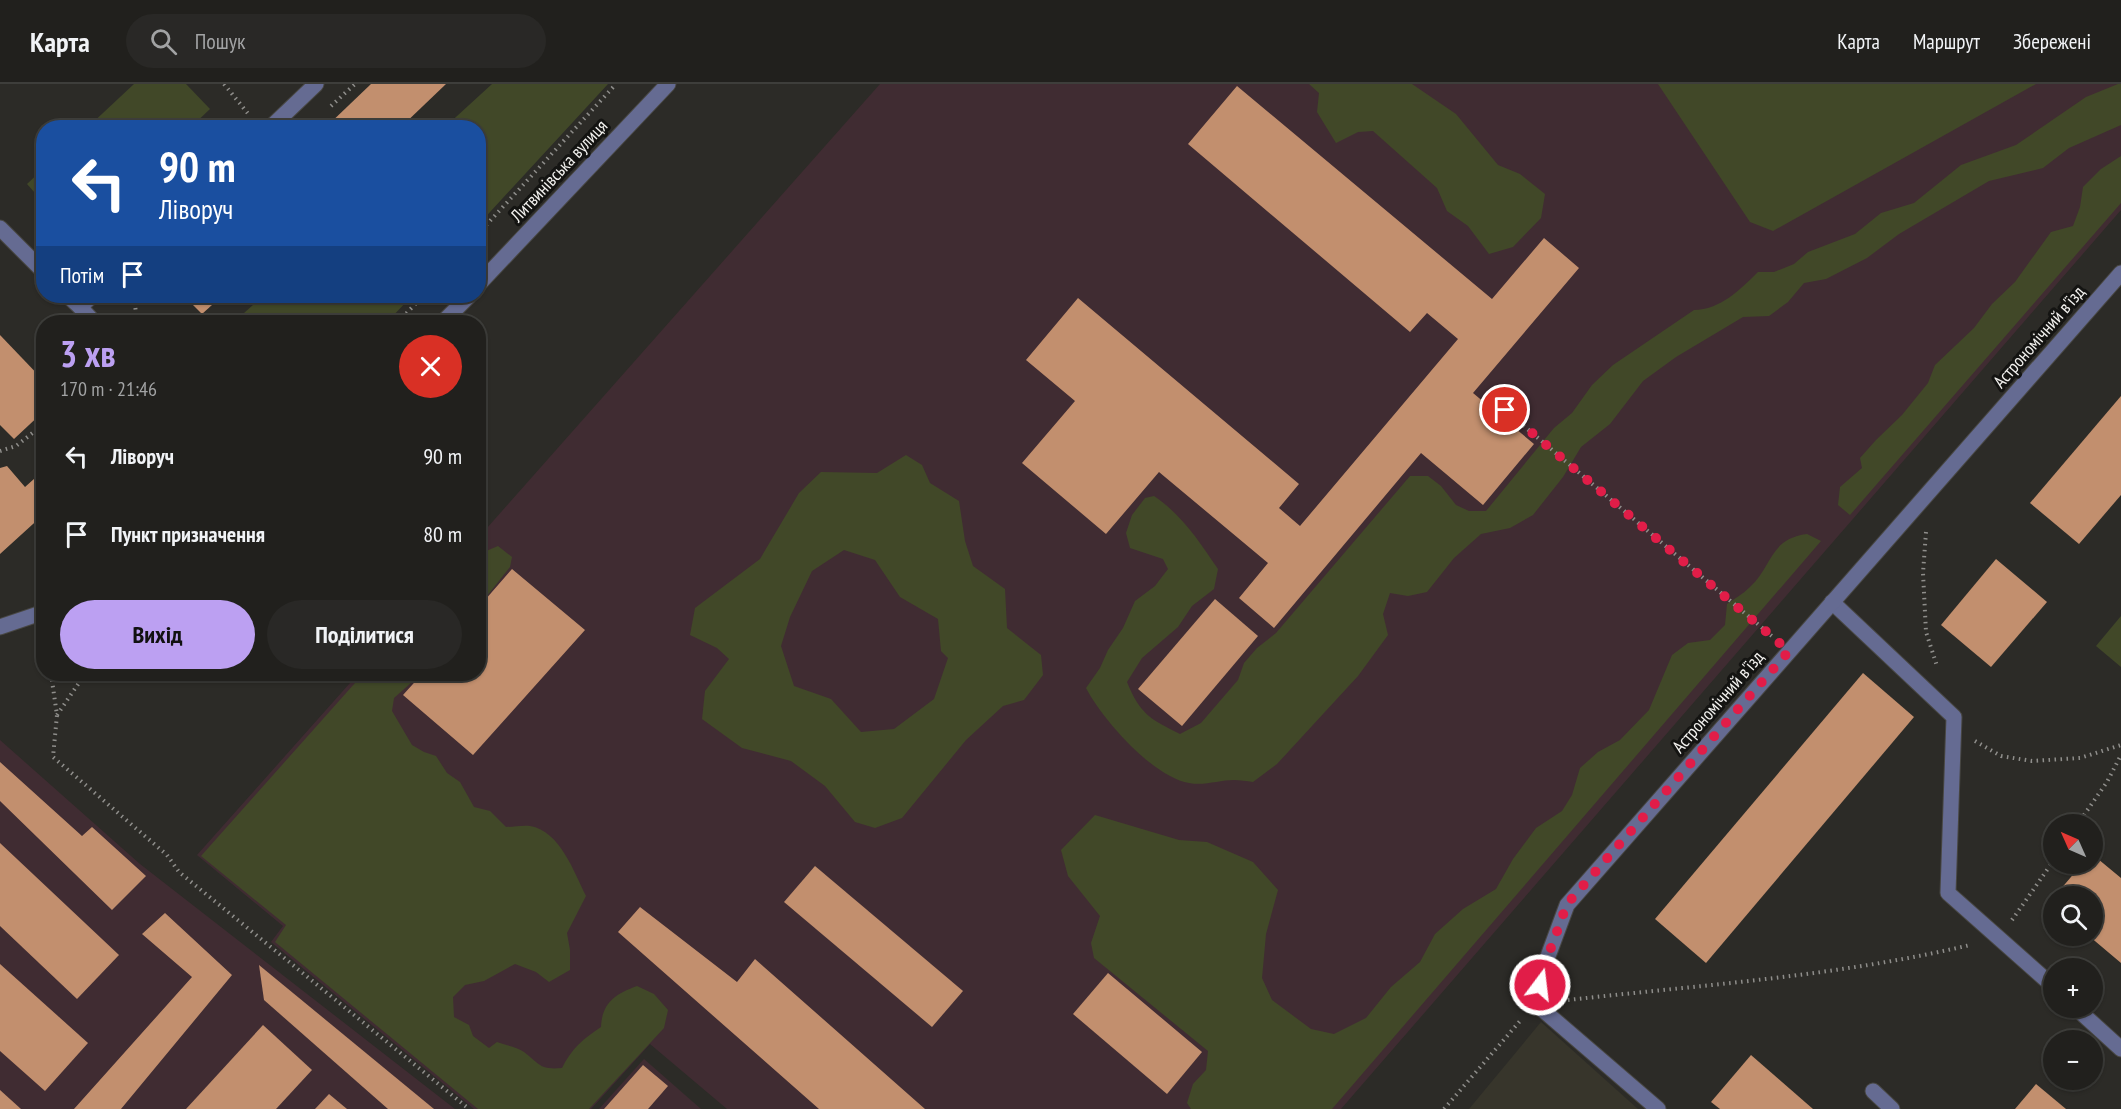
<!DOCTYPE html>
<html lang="uk">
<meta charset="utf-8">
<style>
body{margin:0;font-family:"PT Sans Narrow",sans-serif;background:#292826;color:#f1f3f6;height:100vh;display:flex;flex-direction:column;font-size:22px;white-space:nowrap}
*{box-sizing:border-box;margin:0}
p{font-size:20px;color:#a2a3a4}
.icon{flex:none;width:33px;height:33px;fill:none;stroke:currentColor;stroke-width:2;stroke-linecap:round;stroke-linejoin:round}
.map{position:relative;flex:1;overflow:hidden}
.details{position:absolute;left:36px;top:231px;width:450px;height:366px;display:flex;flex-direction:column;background:#21201d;border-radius:24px;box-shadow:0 2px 4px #0004,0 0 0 2px #3e3e3b}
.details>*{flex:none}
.banner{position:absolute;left:36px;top:36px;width:450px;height:183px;border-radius:24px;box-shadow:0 2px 4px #0004,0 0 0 2px #3e3e3b;background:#1a4fa0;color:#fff;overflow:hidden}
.needle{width:39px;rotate:315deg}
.tools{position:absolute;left:2043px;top:730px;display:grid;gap:12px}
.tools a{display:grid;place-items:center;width:60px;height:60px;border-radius:50%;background:#21201d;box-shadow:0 2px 4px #0004,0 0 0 2px #3e3e3b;font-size:30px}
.pin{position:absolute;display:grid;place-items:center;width:51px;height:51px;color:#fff;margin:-26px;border:3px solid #fff;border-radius:50%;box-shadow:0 2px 6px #0007}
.me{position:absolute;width:66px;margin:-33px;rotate:15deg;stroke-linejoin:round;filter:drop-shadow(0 0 4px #0008)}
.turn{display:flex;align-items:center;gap:21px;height:126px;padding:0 24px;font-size:27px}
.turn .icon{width:78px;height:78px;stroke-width:2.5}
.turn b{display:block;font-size:42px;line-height:51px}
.then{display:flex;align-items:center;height:57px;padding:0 24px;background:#0003;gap:12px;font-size:22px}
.round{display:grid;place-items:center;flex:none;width:63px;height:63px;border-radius:32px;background:#292826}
.head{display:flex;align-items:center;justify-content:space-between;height:102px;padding:0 24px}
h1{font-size:36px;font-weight:700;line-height:45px;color:#bca0f2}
.cta{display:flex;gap:12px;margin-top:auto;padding:12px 24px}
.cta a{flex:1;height:69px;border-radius:36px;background:#bca0f2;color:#111;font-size:24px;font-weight:700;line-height:69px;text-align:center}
.cta a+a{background:#292826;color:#f1f3f6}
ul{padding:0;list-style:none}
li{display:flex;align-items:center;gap:18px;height:78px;padding:0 24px}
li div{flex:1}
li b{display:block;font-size:22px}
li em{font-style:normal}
header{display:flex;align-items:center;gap:36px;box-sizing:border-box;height:84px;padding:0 30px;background:#21201d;border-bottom:2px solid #3e3e3b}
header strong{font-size:28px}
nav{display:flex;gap:33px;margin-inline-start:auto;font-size:21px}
.search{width:420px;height:54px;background:#292826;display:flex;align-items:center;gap:15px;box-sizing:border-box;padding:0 21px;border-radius:33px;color:#a2a3a4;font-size:22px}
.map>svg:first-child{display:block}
.industrial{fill:#402c32}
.built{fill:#37352b}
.green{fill:#414828;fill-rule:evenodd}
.building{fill:#c28f6e}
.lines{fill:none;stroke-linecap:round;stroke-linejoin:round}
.minor-casing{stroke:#484743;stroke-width:17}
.path{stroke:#8f8e8b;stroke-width:4;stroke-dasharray:1.5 4.5;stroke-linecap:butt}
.minor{stroke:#656b92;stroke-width:15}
.route{stroke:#e11d48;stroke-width:10;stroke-dasharray:0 18}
.labels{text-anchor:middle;stroke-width:6;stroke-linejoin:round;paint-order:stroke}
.street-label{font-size:18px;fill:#f3f2ef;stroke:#141412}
</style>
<header>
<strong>Карта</strong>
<div class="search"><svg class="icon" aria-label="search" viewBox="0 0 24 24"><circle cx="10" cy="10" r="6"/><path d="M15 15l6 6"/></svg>Пошук</div>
<nav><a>Карта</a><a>Маршрут</a><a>Збережені</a></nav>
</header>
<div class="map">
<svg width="2121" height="1025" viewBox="0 0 2121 1025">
<rect width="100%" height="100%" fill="#2c2b27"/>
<!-- industrial -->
<g class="industrial">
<polygon points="880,0 2121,0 2121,126 1341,1025 727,1025 650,960 591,1025 474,1025 271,858 283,842 197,771 358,590 478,590 479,453"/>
<polygon points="0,656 140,780 455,1025 0,1025"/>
<polygon points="644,975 701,1025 599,1025"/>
</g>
<!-- built -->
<polygon class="built" points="1541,938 1638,1025 1469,1025"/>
<!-- green -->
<g class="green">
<polygon points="134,0 186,0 210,25 191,43 88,43"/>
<polygon points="492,0 608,0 479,140 478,44 445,43"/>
<polygon points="1309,0 1412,0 1456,30 1498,81 1520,90 1545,110 1541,134 1513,163 1489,170 1468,142 1447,127 1437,104 1373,47 1358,48 1336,59 1317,28 1319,9"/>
<polygon points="1658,0 2036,0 1773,147 1750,138"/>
<path d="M2118 0H2121V41L2069 64 2043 84 1989 97 1899 150 1867 174 1826 195 1804 199 1788 218 1769 232 1743 233 1676 273 1643 297 1610 340 1581 363 1563 393 1533 431 1510 444 1481 450 1454 474 1427 508 1408 512 1390 509 1383 530 1388 551 1358 592 1277 680 1253 698C1247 697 1240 696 1234 696 1219 696 1205 702 1189 699 1153 693 1102 635 1086 604L1100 584 1108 566 1123 544 1135 517 1155 502 1168 485 1163 475 1130 464 1126 449 1132 431 1145 414 1154 412C1182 431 1199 457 1218 485L1214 505 1192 522 1178 543 1142 574 1127 598C1140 630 1150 635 1180 650L1201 639 1238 596 1244 579 1257 564 1276 549 1410 392H1428L1441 402 1456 421 1469 427H1486L1554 344 1572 329 1592 301 1613 281 1694 226C1720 226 1741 205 1758 188H1774L1794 180 1808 168 1855 150 1881 129 1914 119 1961 81 2016 61 2086 13Z"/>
<polygon points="2121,72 2121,119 1850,431 1838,421 1840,403 1862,384 1860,374 1876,356 1902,331 1928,299 1935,281 1974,244 1992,220 2015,198 2051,148 2073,142 2080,123 2083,103 2101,85"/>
<polygon points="43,85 43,118 27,100"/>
<polygon points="263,212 412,212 387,238 234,238"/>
<path d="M906 371 922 381 930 399 959 417 965 457 973 482 1005 505 1007 544 1041 571 1043 591 1024 616 1003 622 966 656 902 734 875 744 855 738 825 702 791 677 742 664 702 635 705 607 729 575 717 564 690 551 695 524 760 475 799 409 821 388 877 389ZM844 466 875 476 900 513 938 535 941 567 948 574 934 615 894 645 861 648 831 615 794 602 781 562 790 533 812 487Z"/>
<path d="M1807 450 1821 457 1332 1025H1191L1187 1019 1193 1000 1206 986 1208 967 1094 874 1091 859 1100 832 1068 792 1061 766 1095 731 1179 756 1207 758 1253 778 1278 806 1266 850 1262 894 1272 916 1311 945 1334 950 1366 934 1391 903 1420 878 1435 850 1463 825 1496 805 1513 775 1536 744 1562 727 1572 711 1580 684 1598 668 1620 656 1649 626 1672 571 1688 559 1710 556 1725 541 1727 520C1734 515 1743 510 1750 503 1773 482 1769 455 1807 450Z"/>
<polygon points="498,462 512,473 510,483 479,522 479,470"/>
<polygon points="2121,532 2121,583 2096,562"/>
<path d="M363 590H421L394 614 392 627 412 661 424 668 436 672 447 689 460 698 474 723 490 727 506 743C513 743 523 741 530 742 560 747 574 788 586 812L567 849 570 866V886L549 898 536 888 515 880 484 897 465 901 453 913 454 933 469 941 473 952 489 964 497 958C505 961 517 963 524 968 540 980 539 986 562 984 571 965 584 954 601 943 602 919 615 910 637 902L654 910 668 926 664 944 589 1025H478L275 858 286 841 201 772Z"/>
</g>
<!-- building -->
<g class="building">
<polygon points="371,0 446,0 400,44 325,44"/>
<polygon points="1237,2 1492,215 1544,154 1579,184 1473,309 1534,360 1483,421 1421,369 1274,544 1239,514 1268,479 1159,388 1106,450 1022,379 1075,317 1026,276 1078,214 1299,400 1279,424 1300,442 1458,255 1427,229 1410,248 1188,60"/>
<polygon points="184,212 222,212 202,230"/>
<polygon points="0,251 44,297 44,327 14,355 0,341"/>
<polygon points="2121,312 2121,411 2079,460 2030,419"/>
<polygon points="7,382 25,403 44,386 44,430 0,470 0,384"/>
<polygon points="1996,475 2047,518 1991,583 1941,541"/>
<polygon points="512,485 585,546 473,671 403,611 422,590 478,590 478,524"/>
<polygon points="1215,515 1258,552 1182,642 1138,605"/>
<polygon points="1863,589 1914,633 1706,879 1655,835"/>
<polygon points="0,678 82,752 92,743 146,792 112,826 0,717"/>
<polygon points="0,759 119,871 77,915 0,842"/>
<polygon points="2092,770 2121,794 2121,879 2089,852 2092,852 2092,813 2054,813 2082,780 2092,780"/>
<polygon points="815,782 963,907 932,943 784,818"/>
<polygon points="640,823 737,898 755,875 925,1025 819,1025 618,848"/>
<polygon points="165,829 232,891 121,1025 74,1025 192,893 142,850"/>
<polygon points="0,880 88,959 45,1007 0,967"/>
<polygon points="259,881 434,1025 388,1025 264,916"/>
<polygon points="1108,889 1202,968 1167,1010 1073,930"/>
<polygon points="263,941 312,986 276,1025 186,1025"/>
<polygon points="1751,971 1813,1025 1720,1025 1711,1018"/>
<polygon points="643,981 668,1002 648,1025 604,1025"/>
<polygon points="2036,1000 2066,1025 2015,1025"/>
<polygon points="0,1006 21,1025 0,1025"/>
<polygon points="329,1010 347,1025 315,1025"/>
</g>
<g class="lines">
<!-- minor casing -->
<g class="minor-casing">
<g id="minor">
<polyline points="270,44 316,0"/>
<polyline points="0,144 44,188"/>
<polyline points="478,201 668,0"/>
<polyline points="68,212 80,223"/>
<polyline points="92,212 80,223 94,238"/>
<polyline points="443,238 469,212"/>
<polyline points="1832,518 1954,633 1948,809 2054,903"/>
<polyline points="0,543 44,528"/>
<polyline points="2076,924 2121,965"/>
<polyline points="1873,1007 1892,1025"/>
<polyline points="1658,1025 1536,920 1544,883 1567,821 2121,189"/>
</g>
</g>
<!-- path -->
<g class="path">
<polyline points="224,0 250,32"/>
<polyline points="331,22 355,0"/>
<polyline points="478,150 616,0"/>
<polyline points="134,212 137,238"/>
<polyline points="398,238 423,212"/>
<polyline points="1505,326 1773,553"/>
<polyline points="0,367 16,362 44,340"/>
<polyline points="1926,448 1923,489 1926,548 1937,582"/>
<polyline points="51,590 57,631 53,673 167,771 179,788 469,1025"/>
<polyline points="57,631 85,590"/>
<polyline points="1975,657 2001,672 2032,677 2080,674 2121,661"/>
<polyline points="2077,741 2107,698 2121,671"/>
<polyline points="2012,836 2054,776"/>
<path d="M1568 916C1702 901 1839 892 1970 861"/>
<polyline points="1444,1025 1520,937"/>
</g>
<!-- minor -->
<use href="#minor" class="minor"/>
</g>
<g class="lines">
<!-- route -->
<polyline class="route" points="1505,326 1789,567 1567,820 1544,883 1540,901"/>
</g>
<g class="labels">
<!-- street labels -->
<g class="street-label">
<text transform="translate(559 87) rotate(-47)" y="6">Литвинівська вулиця</text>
<text transform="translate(2039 253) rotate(-49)" y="6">Астрономічний в'їзд</text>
<text transform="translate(1718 618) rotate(-49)" y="6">Астрономічний в'їзд</text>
</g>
</g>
</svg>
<div class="tools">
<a><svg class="needle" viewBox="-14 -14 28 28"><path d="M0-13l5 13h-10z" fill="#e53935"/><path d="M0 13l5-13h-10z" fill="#a2a3a4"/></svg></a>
<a><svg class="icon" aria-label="search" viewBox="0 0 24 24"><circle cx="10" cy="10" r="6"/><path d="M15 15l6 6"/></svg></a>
<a>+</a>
<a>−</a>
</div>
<div class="pin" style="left:1505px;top:326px;background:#d93025"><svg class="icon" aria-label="arrive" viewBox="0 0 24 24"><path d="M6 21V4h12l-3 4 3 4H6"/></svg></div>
<svg class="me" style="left:1540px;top:901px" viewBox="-20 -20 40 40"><circle r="17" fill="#e11d48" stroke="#fff" stroke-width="3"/><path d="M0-11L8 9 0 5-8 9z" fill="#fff"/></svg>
<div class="banner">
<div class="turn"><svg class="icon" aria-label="left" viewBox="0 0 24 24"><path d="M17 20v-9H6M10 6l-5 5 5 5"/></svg><div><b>90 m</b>Ліворуч</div></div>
<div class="then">Потім<svg class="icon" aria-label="arrive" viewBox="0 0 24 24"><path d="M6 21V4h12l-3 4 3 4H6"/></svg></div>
</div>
<section class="details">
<div class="head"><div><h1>3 хв</h1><p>170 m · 21:46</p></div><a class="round" style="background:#d93025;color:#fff"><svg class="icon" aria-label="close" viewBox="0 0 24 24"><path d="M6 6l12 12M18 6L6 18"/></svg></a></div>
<ul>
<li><svg class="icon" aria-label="left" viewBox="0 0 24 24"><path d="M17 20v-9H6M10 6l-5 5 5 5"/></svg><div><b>Ліворуч</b></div><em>90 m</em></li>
<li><svg class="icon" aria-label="arrive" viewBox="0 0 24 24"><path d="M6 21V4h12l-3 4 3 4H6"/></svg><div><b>Пункт призначення</b></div><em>80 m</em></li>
</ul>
<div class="cta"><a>Вихід</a><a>Поділитися</a></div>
</section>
</div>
